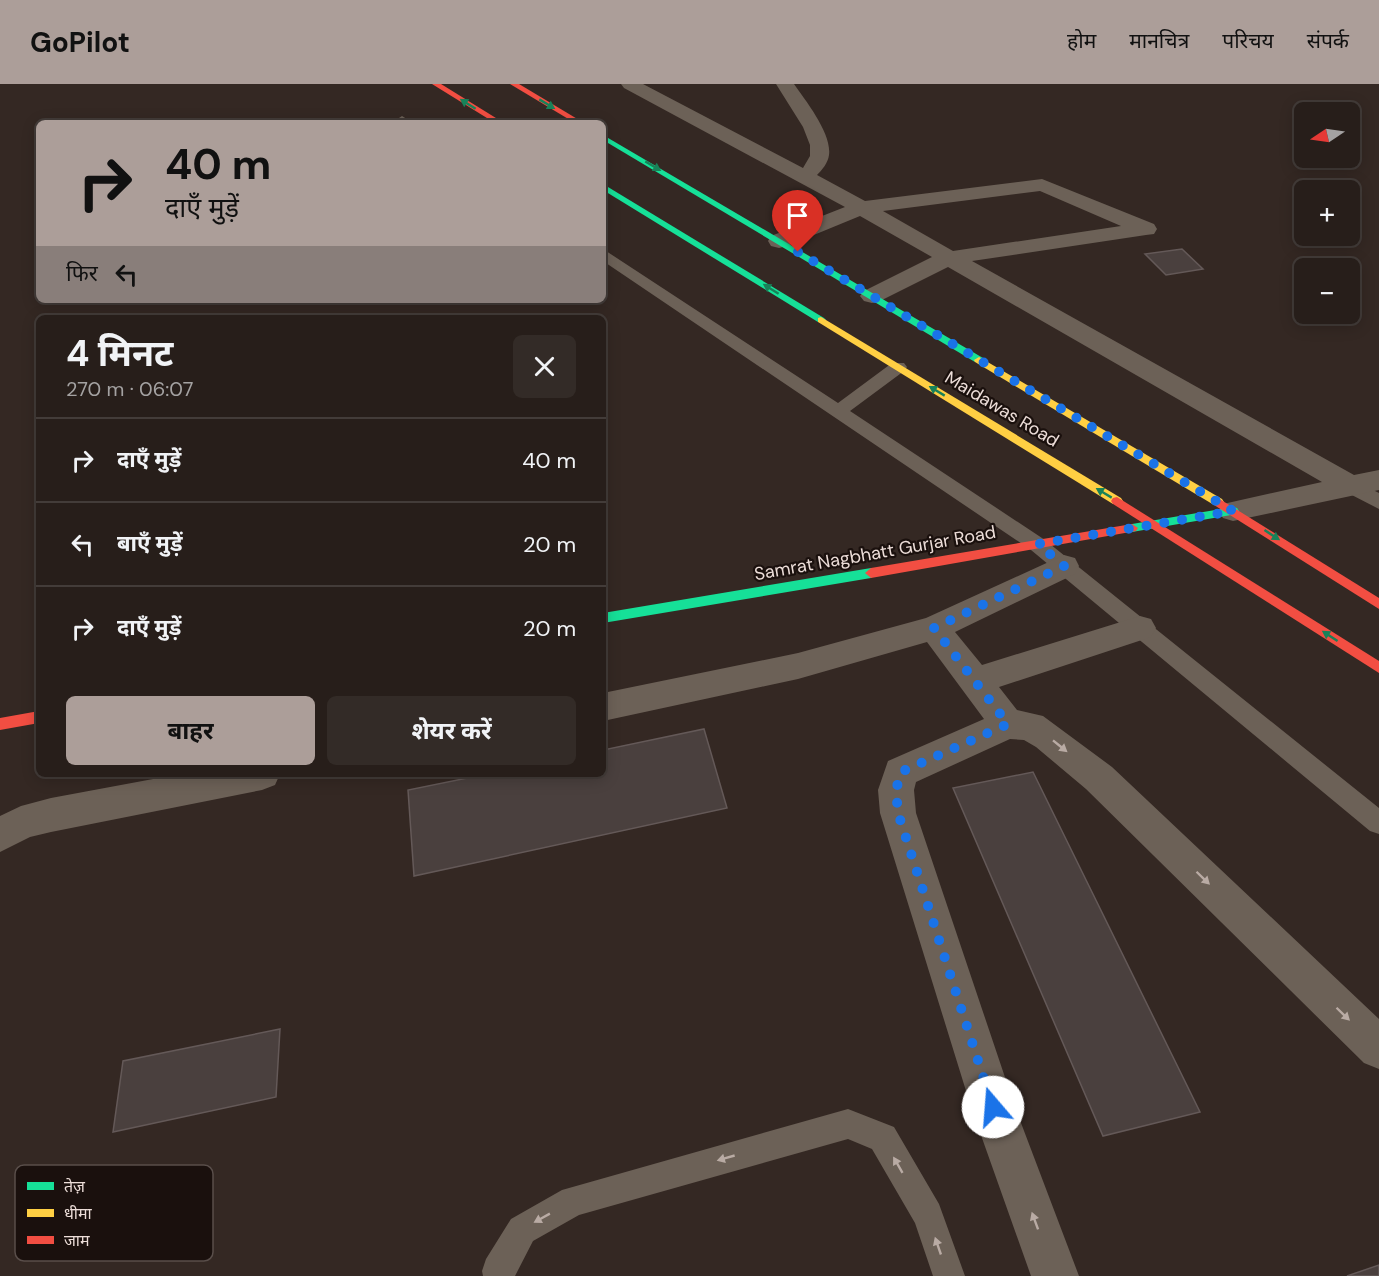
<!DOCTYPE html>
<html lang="hi">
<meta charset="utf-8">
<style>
body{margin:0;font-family:"DM Sans","Noto Sans Devanagari",sans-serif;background:#332b27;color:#f1f3f6;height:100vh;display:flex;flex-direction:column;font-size:22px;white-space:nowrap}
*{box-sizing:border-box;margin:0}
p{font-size:20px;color:#a4a2a2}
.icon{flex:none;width:33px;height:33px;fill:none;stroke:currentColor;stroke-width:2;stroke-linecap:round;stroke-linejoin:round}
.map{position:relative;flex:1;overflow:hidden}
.details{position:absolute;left:36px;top:231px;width:570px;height:462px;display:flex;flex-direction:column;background:#271e1a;border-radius:9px;box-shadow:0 3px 15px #0003,0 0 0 2px #433c39}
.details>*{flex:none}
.hud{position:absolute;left:36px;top:36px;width:570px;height:183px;border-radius:9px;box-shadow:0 3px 15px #0003,0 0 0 2px #433c39;background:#ac9e99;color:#111;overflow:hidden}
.needle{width:39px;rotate:257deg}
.fabs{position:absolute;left:1294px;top:18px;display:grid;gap:12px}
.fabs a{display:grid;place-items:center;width:66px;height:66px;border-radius:9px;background:#271e1a;box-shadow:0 3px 15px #0003,0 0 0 2px #433c39;font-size:30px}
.pin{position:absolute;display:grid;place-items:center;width:51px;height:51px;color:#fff;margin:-62px -26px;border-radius:50% 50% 50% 0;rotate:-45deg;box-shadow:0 0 6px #0007}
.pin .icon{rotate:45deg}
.me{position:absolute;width:66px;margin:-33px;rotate:342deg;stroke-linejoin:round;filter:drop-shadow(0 0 4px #0008)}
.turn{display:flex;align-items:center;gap:21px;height:126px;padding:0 30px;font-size:27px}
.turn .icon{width:78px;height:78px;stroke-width:2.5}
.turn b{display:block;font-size:42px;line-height:51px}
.then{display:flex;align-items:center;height:57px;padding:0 30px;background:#0003;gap:12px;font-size:22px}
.round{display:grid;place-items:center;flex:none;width:63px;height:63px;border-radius:9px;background:#332b27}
.head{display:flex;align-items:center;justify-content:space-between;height:102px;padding:0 30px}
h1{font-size:36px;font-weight:700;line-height:45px}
.primary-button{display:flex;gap:12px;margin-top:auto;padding:12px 30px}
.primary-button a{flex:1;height:69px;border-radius:9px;background:#ac9e99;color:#111;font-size:24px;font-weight:700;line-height:69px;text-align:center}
.primary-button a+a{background:#332b27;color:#f1f3f6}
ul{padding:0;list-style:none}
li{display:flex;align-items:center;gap:18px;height:84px;padding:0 30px;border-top:2px solid #433c39}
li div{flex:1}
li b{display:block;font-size:22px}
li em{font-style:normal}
header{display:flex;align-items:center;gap:36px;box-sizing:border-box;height:84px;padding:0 30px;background:#ac9e99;color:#111}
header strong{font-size:28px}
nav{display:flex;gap:33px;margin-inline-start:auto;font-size:21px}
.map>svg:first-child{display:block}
.building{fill:#4a403e;stroke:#645958;stroke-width:1.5}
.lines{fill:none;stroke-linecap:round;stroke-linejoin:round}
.lane{fill:#6c6157;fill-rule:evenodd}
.street{fill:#6c6157;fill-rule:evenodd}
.fast{fill:#16e098;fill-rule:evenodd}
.slow{fill:#ffcf43;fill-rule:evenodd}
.jam{fill:#f24e42;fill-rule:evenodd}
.oneway{fill:#188259}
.oneway2{fill:#b9aba4}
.route{stroke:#1a73e8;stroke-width:10;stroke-dasharray:0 18}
.labels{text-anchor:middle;stroke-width:4.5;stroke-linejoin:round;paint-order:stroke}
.street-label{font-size:18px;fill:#ecddd8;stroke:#1a100d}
.key{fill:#1a100d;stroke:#594e4a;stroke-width:1.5}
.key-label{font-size:16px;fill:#ecddd8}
</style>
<header>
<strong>GoPilot</strong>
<nav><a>होम</a><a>मानचित्र</a><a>परिचय</a><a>संपर्क</a></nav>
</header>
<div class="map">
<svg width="1379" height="1192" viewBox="0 0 1379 1192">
<rect width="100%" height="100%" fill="#342823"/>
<!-- building -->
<g class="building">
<polygon points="1182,165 1203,185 1166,191 1145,170"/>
<polygon points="704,645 727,724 414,792 408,706 487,690 603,690 603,666"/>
<polygon points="1033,688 1200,1028 1103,1052 953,704"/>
<polygon points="280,945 276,1013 113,1048 123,977"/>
<polygon points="1379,1181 1379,1192 1347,1192"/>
</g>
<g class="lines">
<!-- lane -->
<g class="lane">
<polygon points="402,32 413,39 398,39 396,36"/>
<polygon points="603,165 838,319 892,279 904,279 907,283 904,287 850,327 1045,456 1379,724 1379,750 1370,747 1031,466 603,177"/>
<polygon points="1351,395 1379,409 1379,425 1344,407 1341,402 1344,397"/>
<polygon points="848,1025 894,1043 939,1120 965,1192 933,1192 915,1139 872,1065 848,1055 579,1131 533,1157 515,1192 483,1192 482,1187 486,1175 511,1135 562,1106"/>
</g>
<!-- street -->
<g class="street">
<path d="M621 0H643L803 84 810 72V61L803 43 776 0H794C806 17 832 50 829 71 828 79 822 86 817 91L865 117 1042 95 1154 140 1157 145 1154 150 1146 151 972 177 1354 391 1379 386V406L1233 437 1223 434 1219 427 1223 420 1322 398 948 183 880 217 872 219 864 217 860 212 864 207 932 173 860 132 787 162 779 164 771 162 768 157 771 152 845 123 624 4ZM1040 107 1121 142 953 167 883 127Z"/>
<polygon points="1064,471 1075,474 1079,482 1075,490 955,548 982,581 1140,532 1151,535 1156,544 1151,553 999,603 1017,626 1043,632 1112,683 1379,935 1379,985 1364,979 1086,705 1036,663 1024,656 1010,655 916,698 914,706 916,729 1015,1023 1079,1192 1031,1192 971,1023 880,729 878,706 888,677 984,635 927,558 798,595 603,637 603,609 798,569 926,534"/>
<polygon points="180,690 280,690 275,701 262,706 51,748 30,753 0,768 0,732 21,722 51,714"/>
</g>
<!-- fast -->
<g class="fast">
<polygon points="603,51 983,274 984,276 983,278 975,278 603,56"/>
<polygon points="603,100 824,234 826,236 818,238 603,106"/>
<polygon points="1233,423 1237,424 1239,427 1237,430 1132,448 1126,444 1132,440"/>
<polygon points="871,484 877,489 871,494 603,539 603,529"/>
</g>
<!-- slow -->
<g class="slow">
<polygon points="821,233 1121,414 1123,417 1121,420 1113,420 818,238 818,234"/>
<polygon points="979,273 1222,415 1224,418 1222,421 1214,421 975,278 974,276"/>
</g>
<!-- jam -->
<g class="jam">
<polygon points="432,0 441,0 504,39 495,39"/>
<polygon points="510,0 519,0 584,39 575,39"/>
<polygon points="1117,413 1379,577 1379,589 1113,420 1111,417 1113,414"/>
<polygon points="1218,414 1379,514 1379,525 1214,421 1212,418 1214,415"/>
<polygon points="1132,440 1138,444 1136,447 871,494 865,489 871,484"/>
<polygon points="39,627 39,639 0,646 0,634"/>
</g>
</g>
<!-- one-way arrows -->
<defs><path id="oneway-solid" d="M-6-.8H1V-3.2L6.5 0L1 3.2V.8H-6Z" transform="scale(1.5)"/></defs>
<g class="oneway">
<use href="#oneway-solid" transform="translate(468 20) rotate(-148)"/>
<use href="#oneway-solid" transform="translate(547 20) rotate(31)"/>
<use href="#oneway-solid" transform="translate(653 82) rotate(31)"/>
<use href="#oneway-solid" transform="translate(771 205) rotate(-148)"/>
<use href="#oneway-solid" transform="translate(937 307) rotate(-149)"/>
<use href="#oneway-solid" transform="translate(1104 409) rotate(-149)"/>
<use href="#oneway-solid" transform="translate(1272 451) rotate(33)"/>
<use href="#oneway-solid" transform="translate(1330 552) rotate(-147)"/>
</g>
<g class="oneway2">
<use href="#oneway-solid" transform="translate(1060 662) rotate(39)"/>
<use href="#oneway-solid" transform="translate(1203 794) rotate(44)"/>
<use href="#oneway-solid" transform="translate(1343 930) rotate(44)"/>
<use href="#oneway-solid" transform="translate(726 1074) rotate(164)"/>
<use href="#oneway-solid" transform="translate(898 1081) rotate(-120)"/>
<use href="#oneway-solid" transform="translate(542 1134) rotate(151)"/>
<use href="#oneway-solid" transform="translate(1035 1137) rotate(-110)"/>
<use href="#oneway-solid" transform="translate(938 1162) rotate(-109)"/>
</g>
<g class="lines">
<!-- route -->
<polyline class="route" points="798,168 1233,427 1038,460 1064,482 934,544 1008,640 901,688 896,706 898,729 993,1023"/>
</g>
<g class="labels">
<!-- street labels -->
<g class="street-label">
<text transform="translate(1002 325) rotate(31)" y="6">Maidawas Road</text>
<text transform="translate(875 469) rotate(-10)" y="6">Samrat Nagbhatt Gurjar Road</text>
</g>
</g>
<!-- legend -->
<rect x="15" y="1081" width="198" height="96" rx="9" class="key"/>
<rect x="27" y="1098" width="27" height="8" fill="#16e098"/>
<rect x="27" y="1125" width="27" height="8" fill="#ffcf43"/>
<rect x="27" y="1152" width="27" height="8" fill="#f24e42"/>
<g class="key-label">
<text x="64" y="1108">तेज़</text>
<text x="64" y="1135">धीमा</text>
<text x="64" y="1162">जाम</text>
</g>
</svg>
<div class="fabs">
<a><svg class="needle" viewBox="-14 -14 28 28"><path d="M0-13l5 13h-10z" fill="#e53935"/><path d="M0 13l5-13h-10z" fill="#a4a2a2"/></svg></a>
<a>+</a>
<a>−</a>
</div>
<div class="pin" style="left:798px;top:168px;background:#d93025"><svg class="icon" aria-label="arrive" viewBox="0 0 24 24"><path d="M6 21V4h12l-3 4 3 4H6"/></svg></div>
<svg class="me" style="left:993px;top:1023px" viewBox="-20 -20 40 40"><circle r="19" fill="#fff"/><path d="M0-13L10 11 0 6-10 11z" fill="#1a73e8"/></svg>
<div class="hud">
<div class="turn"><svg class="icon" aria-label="right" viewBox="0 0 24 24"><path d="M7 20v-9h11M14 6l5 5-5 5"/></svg><div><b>40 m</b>दाएँ मुड़ें</div></div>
<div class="then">फिर<svg class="icon" aria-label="left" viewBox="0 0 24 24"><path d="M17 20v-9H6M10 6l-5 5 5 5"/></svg></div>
</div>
<section class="details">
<div class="head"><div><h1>4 मिनट</h1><p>270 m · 06:07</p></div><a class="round"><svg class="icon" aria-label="close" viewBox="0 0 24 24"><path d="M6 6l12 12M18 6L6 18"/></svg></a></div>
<ul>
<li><svg class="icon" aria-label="right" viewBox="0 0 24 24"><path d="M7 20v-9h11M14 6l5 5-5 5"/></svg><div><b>दाएँ मुड़ें</b></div><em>40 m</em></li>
<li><svg class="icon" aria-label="left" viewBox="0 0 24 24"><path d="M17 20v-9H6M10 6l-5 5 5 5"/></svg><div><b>बाएँ मुड़ें</b></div><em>20 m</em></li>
<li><svg class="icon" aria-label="right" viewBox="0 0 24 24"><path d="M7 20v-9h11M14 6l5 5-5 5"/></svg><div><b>दाएँ मुड़ें</b></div><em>20 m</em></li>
</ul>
<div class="primary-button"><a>बाहर</a><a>शेयर करें</a></div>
</section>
</div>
